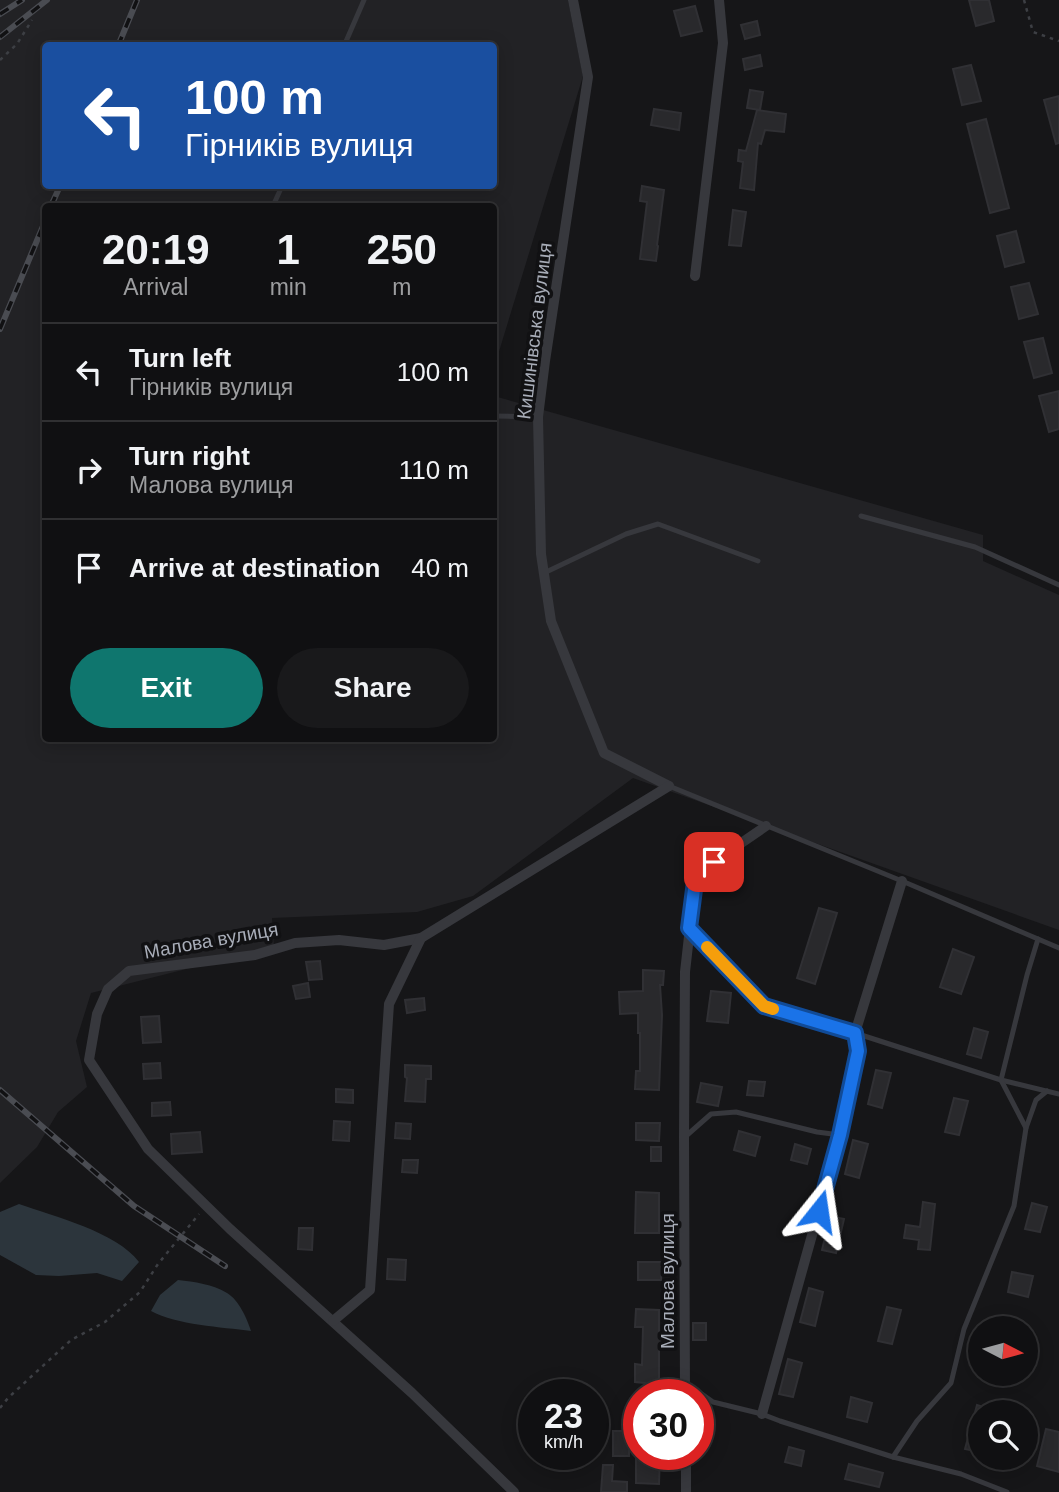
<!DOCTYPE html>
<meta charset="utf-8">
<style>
body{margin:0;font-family:Helvetica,sans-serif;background:#19191b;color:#f1f3f6;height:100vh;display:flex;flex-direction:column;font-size:26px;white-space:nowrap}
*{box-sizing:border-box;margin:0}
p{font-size:23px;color:#9c9d9f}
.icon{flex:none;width:38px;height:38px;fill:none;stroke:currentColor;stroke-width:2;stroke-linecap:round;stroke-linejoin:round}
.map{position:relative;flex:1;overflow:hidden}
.side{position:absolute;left:42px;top:203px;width:455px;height:539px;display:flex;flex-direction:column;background:#101012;border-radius:7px;box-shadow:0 4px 18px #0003,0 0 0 2px #303032}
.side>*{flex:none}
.hud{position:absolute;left:42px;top:42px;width:455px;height:147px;border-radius:7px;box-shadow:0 4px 18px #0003,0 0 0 2px #303032;background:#1a4fa0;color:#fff;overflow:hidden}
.needle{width:46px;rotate:96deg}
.buttons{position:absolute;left:968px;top:1316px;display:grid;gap:14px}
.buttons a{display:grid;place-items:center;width:70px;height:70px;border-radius:50%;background:#101012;box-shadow:0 4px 18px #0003,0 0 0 2px #303032;font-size:35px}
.speed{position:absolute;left:518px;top:1379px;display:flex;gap:14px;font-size:35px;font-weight:700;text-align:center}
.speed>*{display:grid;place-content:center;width:91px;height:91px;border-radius:50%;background:#101012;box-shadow:0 4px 18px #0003,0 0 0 2px #303032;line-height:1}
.speed small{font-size:18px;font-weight:400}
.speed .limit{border:10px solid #d22;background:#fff;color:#111}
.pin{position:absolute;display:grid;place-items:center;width:60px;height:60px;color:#fff;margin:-30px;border-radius:14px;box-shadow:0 4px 10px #0006}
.me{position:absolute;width:77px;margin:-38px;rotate:15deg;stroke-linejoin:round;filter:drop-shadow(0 0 5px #0008)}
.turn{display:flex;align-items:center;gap:24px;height:147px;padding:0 28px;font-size:32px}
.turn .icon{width:91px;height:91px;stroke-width:2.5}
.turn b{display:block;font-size:49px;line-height:60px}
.eta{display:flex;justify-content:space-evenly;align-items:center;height:119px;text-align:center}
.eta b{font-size:42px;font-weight:800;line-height:49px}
.primary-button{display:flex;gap:14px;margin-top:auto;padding:14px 28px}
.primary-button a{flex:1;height:80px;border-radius:42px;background:#0f766e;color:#fff;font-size:28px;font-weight:800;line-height:80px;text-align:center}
.primary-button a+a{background:#19191b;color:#f1f3f6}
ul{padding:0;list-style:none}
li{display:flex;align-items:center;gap:21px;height:98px;padding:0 28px;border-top:2px solid #303032}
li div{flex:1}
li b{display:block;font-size:26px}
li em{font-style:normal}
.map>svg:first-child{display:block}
.built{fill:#222225;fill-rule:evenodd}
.water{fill:#2c353c}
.building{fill:#29292c;stroke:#303034;stroke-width:2}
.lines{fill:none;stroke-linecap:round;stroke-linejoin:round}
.path{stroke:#3d3f44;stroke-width:2.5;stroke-dasharray:3.5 5;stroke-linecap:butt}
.service{stroke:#37383d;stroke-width:5}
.minor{stroke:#37383d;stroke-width:10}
.rail-casing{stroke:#4a4c52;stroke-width:6}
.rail{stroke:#111113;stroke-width:3.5;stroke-dasharray:10;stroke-linecap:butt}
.route-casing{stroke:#114b97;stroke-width:18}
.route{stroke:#1a73e8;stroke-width:12}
.slow{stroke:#f59e0b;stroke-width:12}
.labels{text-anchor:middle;stroke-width:7;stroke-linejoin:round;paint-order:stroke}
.street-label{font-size:19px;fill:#a8adb8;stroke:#111113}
</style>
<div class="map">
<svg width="1059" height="1492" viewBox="0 0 1059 1492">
<rect width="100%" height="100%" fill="#161618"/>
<!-- built -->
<path class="built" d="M0 0H568L583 76 494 368V206H46V738H494V396L983 535V561L1059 595V930L633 778 473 896 417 912 272 918 274 947 91 993 76 1041 87 1087 58 1112 37 1147 0 1183ZM46 46H494V186H46Z"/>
<!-- water -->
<g class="water">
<path d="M19 1204C53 1216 117 1232 139 1262L122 1281 97 1273 59 1276 36 1275 0 1255V1212Z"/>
<path d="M178 1280C194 1282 213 1284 227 1293 239 1300 247 1319 251 1331 221 1327 177 1325 151 1311L160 1295Z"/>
</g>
<!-- building -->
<g class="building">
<polygon points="969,0 989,0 994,21 976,26"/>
<polygon points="695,6 702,31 681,36 674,11"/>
<polygon points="757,21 760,35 745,39 741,25"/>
<polygon points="760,55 762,66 745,70 743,59"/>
<polygon points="971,65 981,101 962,105 953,69"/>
<polygon points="750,90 763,92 760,110 747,108"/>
<polygon points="1059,96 1059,143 1056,144 1044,100"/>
<polygon points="654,109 681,113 679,130 651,125"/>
<polygon points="757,110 786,114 784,132 765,130 761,144 758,143 754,190 740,188 743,162 738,161 739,150 746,151"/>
<polygon points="986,119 1009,208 990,213 967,124"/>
<polygon points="642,186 664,190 657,245 658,246 656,261 640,259 647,202 640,201"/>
<polygon points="733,210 746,212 741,246 729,245"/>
<polygon points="1016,231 1024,262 1005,267 997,236"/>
<polygon points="1029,283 1038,314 1019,319 1011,287"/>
<polygon points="1043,338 1052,373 1034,378 1024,342"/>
<polygon points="1059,391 1059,429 1049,432 1039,396"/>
<polygon points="819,908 837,913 815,984 797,978"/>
<polygon points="953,949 974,957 961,994 940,987"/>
<polygon points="320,961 322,979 309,980 306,962"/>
<polygon points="643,970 664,971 663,985 660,985 662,1015 659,1090 635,1089 636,1071 640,1071 640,1033 638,1033 638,1013 620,1014 619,992 643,991"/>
<polygon points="308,983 310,997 296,999 293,986"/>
<polygon points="711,991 731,993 728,1023 707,1021"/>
<polygon points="424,998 425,1010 407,1013 405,1000"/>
<polygon points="159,1016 161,1042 143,1043 141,1017"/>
<polygon points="974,1028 988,1032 981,1058 967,1054"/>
<polygon points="160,1063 161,1078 144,1079 143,1064"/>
<polygon points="405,1065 431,1066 431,1079 426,1079 425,1102 405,1101 407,1078 405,1077"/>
<polygon points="876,1070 891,1073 882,1108 868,1104"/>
<polygon points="749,1081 765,1082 763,1096 747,1095"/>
<polygon points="701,1083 722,1087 718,1106 697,1102"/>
<polygon points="336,1089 353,1090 353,1103 336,1102"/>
<polygon points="954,1098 968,1101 959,1135 945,1132"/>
<polygon points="170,1102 171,1115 152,1116 152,1103"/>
<polygon points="334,1121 350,1122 349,1141 333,1140"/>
<polygon points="396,1123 411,1124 410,1139 395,1138"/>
<polygon points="636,1123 660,1123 659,1141 636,1140"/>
<polygon points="739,1131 760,1137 755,1156 734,1150"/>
<polygon points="200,1132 202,1152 172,1154 171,1134"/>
<polygon points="853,1140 868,1144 859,1178 845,1174"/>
<polygon points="795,1144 811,1149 807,1164 791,1160"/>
<rect x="651" y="1147" width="10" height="14"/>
<polygon points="403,1160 418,1160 417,1173 402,1172"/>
<polygon points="636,1192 659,1193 659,1233 635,1233"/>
<polygon points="923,1202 935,1204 930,1250 918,1249 919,1240 904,1238 906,1225 920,1227"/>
<polygon points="1032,1203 1047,1207 1040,1232 1025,1229"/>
<polygon points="830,1216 844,1219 836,1253 822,1250"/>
<polygon points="299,1228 313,1228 312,1250 298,1249"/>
<polygon points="388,1259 406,1260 405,1280 387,1279"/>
<polygon points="638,1262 662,1262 661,1280 638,1280"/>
<polygon points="1012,1272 1033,1276 1028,1297 1008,1292"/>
<polygon points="809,1288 823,1292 815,1326 800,1322"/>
<polygon points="887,1307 901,1310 892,1344 878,1341"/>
<polygon points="636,1309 659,1310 659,1335 663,1335 662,1348 659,1348 659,1395 645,1395 645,1383 635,1382 635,1364 642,1365 643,1327 635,1327"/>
<rect x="693" y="1323" width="13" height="17"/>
<polygon points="788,1359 802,1363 793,1397 779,1394"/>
<polygon points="851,1397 872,1403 867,1422 847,1417"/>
<polygon points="977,1405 980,1406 980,1452 965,1449"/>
<polygon points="1046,1429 1059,1432 1059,1472 1037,1466"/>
<rect x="613" y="1431" width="16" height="25"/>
<polygon points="789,1447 804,1451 801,1466 785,1462"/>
<polygon points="636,1454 660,1454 659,1484 636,1483"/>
<polygon points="849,1464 883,1473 879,1487 845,1479"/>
<polygon points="603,1465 613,1465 612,1481 627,1482 627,1492 601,1492"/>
</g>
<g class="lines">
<!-- path -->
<g class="path">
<polyline points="1024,0 1033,32 1059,41"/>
<polyline points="0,60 17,44 32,20"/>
<polyline points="0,1408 8,1398 71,1340 105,1322 140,1292 158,1264 199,1214"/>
</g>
<!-- service -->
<g class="service">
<polyline points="344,46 364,0"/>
<polyline points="273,206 282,186"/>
<polyline points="494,416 538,417"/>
<polyline points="861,516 975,547 1059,585"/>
<polyline points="544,573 626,534 658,524 758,561"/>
<polyline points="669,786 902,881 1059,948"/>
<polyline points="855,1033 1001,1080 1059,1094"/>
<polyline points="1026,1128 1036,1100 1047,1091"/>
<polyline points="686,1136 711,1114 736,1112 817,1132 840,1135"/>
<polyline points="685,1382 713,1402 762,1414 780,1421 893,1457 961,1474 1007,1492"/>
<polyline points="893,1457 917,1421 951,1383 964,1329 1014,1206 1026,1128 1001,1080 1027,975 1038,939"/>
</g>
<!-- minor -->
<g class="minor">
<polyline points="573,0 588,77 545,361 538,417 541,554 551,621 604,753 669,786"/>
<polyline points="695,276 723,43 719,0"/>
<polyline points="689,928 764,1006 855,1033"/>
<polyline points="421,938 384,945 339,940 295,943 255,955 129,971 108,989 97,1014 89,1060 148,1149 230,1229 412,1393 514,1492"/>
<polyline points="333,1321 370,1290 389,1004 421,938 669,786"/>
<polyline points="685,1395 684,1137 685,972 696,874 766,826"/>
<polyline points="762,1414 840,1135 858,1051 855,1033 902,881"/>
<polyline points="686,1454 686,1492"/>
</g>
<!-- rail casing -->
<g class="rail-casing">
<g id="rail">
<polyline points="0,14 22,0"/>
<polyline points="0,37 47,0"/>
<polyline points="118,46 137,0"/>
<polyline points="51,206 60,186"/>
<polyline points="0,329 46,219"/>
<polyline points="0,1090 134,1206 225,1266"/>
</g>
</g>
<!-- rail -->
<use href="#rail" class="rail"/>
</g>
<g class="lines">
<!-- route casing -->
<g class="route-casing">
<polyline id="route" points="714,862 696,874 689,928 764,1006 855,1033 858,1051 840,1135 819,1211"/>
</g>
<!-- route -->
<use href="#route" class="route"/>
<!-- slow -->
<polyline class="slow" points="707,947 764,1006 773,1009"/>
</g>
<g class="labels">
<!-- street labels -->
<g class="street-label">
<text transform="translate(534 331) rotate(-83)" y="7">Кишинівська вулиця</text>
<text transform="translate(211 940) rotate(-10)" y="7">Малова вулиця</text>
<text transform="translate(667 1281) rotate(-90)" y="7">Малова вулиця</text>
</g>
</g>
</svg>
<div class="buttons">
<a><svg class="needle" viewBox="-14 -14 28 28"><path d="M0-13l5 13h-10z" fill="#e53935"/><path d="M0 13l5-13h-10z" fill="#9c9d9f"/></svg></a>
<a><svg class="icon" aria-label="search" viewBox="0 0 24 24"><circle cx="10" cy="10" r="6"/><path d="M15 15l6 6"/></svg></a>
</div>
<div class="speed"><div>23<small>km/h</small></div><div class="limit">30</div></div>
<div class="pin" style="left:714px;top:862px;background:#d93025"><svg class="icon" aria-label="arrive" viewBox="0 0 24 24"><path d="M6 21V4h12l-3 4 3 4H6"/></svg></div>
<svg class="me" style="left:819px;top:1211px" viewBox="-20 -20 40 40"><path d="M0-17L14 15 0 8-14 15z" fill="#1a73e8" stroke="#fff" stroke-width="4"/></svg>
<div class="hud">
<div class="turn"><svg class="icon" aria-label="left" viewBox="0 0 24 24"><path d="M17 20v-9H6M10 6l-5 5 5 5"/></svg><div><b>100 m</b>Гірників вулиця</div></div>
</div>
<section class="side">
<div class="eta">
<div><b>20:19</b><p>Arrival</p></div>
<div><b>1</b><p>min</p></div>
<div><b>250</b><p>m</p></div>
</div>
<ul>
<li><svg class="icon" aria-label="left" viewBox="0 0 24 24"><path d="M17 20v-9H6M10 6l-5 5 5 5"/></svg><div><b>Turn left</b><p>Гірників вулиця</p></div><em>100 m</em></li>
<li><svg class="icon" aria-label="right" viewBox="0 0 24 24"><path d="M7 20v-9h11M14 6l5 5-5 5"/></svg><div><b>Turn right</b><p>Малова вулиця</p></div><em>110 m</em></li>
<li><svg class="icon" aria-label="arrive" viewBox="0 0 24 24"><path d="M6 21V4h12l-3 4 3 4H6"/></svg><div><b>Arrive at destination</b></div><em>40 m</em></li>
</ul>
<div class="primary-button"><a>Exit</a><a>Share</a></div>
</section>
</div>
